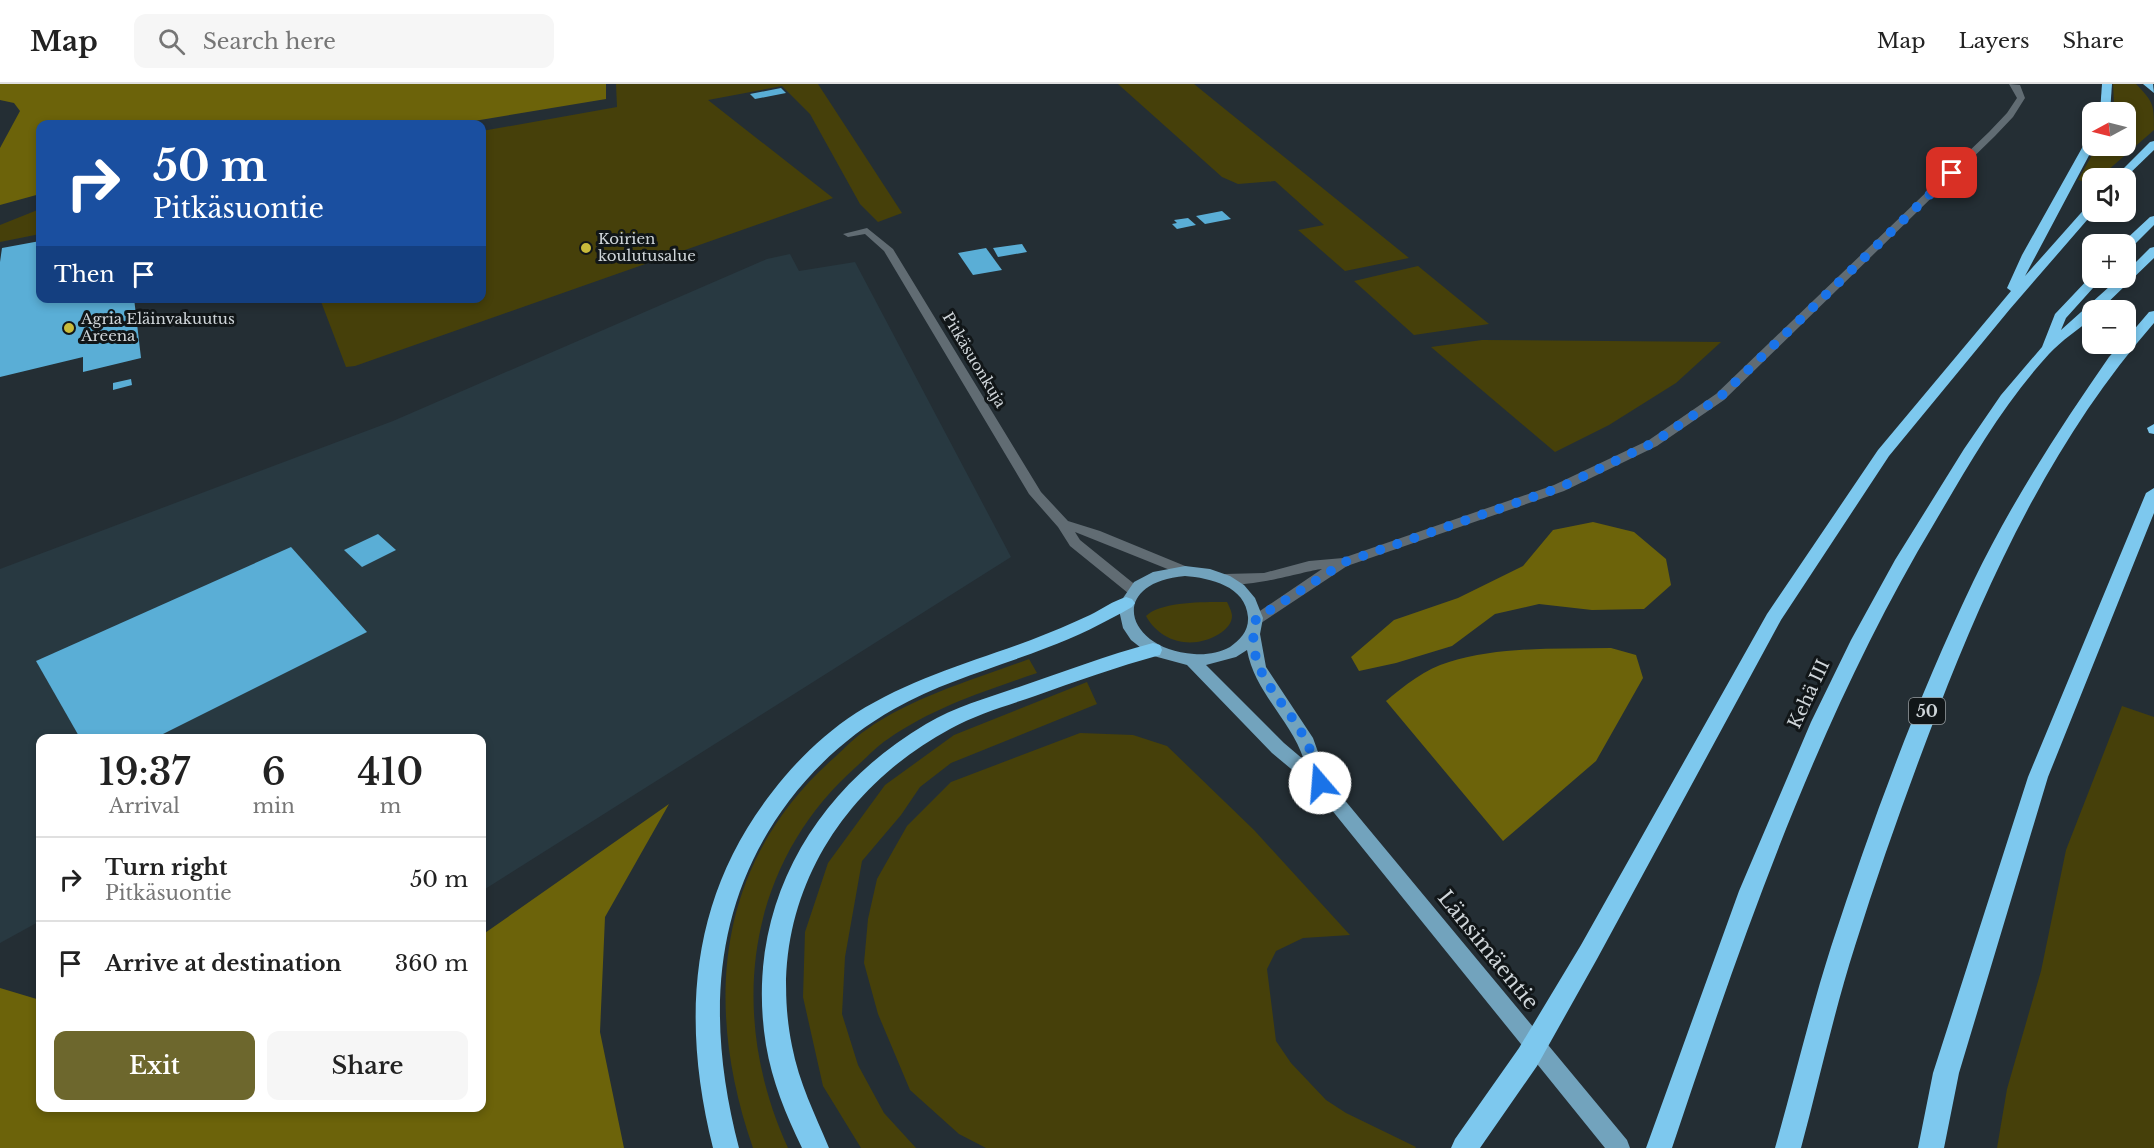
<!DOCTYPE html>
<meta charset="utf-8">
<style>
body{margin:0;font-family:"Libre Baskerville",serif;background:#f6f6f6;color:#222;height:100vh;display:flex;flex-direction:column;font-size:22px;white-space:nowrap}
*{box-sizing:border-box;margin:0}
p{font-size:20px;color:#767676}
.icon{flex:none;width:33px;height:33px;fill:none;stroke:currentColor;stroke-width:2;stroke-linecap:round;stroke-linejoin:round}
.map{position:relative;flex:1;overflow:hidden}
.drawer{position:absolute;left:36px;top:650px;width:450px;height:378px;display:flex;flex-direction:column;background:#fff;border-radius:12px;box-shadow:0 3px 9px #0003}
.drawer>*{flex:none}
.top-card{position:absolute;left:36px;top:36px;width:450px;height:183px;border-radius:12px;box-shadow:0 3px 9px #0003;background:#1a4fa0;color:#fff;overflow:hidden}
.needle{width:39px;rotate:263deg}
.buttons{position:absolute;left:2082px;top:18px;display:grid;gap:12px}
.buttons a{display:grid;place-items:center;width:54px;height:54px;border-radius:12px;background:#fff;box-shadow:0 3px 9px #0003;font-size:30px}
.pin{position:absolute;display:grid;place-items:center;width:51px;height:51px;color:#fff;margin:-26px;border-radius:12px;box-shadow:0 3px 9px #0006}
.me{position:absolute;width:66px;margin:-33px;rotate:342deg;stroke-linejoin:round;filter:drop-shadow(0 0 4px #0008)}
.turn{display:flex;align-items:center;gap:21px;height:126px;padding:0 18px;font-size:27px}
.turn .icon{width:78px;height:78px;stroke-width:2.5}
.turn b{display:block;font-size:42px;line-height:51px}
.then{display:flex;align-items:center;height:57px;padding:0 18px;background:#0003;gap:12px;font-size:22px}
.eta{display:flex;justify-content:space-evenly;align-items:center;height:102px;text-align:center}
.eta b{font-size:36px;font-weight:600;line-height:42px}
.primary-button{display:flex;gap:12px;margin-top:auto;padding:12px 18px}
.primary-button a{flex:1;height:69px;border-radius:12px;background:#6d672d;color:#fff;font-size:24px;font-weight:600;line-height:69px;text-align:center}
.primary-button a+a{background:#f6f6f6;color:#222}
ul{padding:0;list-style:none}
li{display:flex;align-items:center;gap:18px;height:84px;padding:0 18px;border-top:2px solid #e0e0e0}
li div{flex:1}
li b{display:block;font-size:22px}
li em{font-style:normal}
header{display:flex;align-items:center;gap:36px;box-sizing:border-box;height:84px;padding:0 30px;background:#fff;border-bottom:2px solid #e0e0e0}
header strong{font-size:28px}
nav{display:flex;gap:33px;margin-inline-start:auto;font-size:21px}
.search{width:420px;height:54px;background:#f6f6f6;display:flex;align-items:center;gap:15px;box-sizing:border-box;padding:0 21px;border-radius:12px;color:#767676;font-size:22px}
.map>svg:first-child{display:block}
.built{fill:#283941}
.green{fill:#46400a}
.forest{fill:#6c630a}
.building{fill:#5aaed6}
.lines{fill:none;stroke-linecap:round;stroke-linejoin:round}
.minor{fill:#616c73;fill-rule:evenodd}
.major{fill:#72a3bd;fill-rule:evenodd}
.highway{fill:#7dc8ee;fill-rule:evenodd}
.route{stroke:#1a73e8;stroke-width:10;stroke-dasharray:0 18}
.poi-dot{fill:#c8bb3b;stroke:#111618;stroke-width:2}
.labels{text-anchor:middle;stroke-width:6;stroke-linejoin:round;paint-order:stroke}
.far-poi-label{font-size:15px;fill:#cfd5d9;stroke:#111618;text-anchor:start}
.far-street-label{font-size:15px;fill:#cfd5d9;stroke:#111618}
.shield{fill:#111618;stroke:#969c9f;stroke-width:1.5}
.shield-label{font-size:16px;font-weight:bold;fill:#cfd5d9}
.street-label{font-size:18px;fill:#cfd5d9;stroke:#111618}
.near-street-label{font-size:21px;fill:#cfd5d9;stroke:#111618}
</style>
<header>
<strong>Map</strong>
<div class="search"><svg class="icon" aria-label="search" viewBox="0 0 24 24"><circle cx="10" cy="10" r="6"/><path d="M15 15l6 6"/></svg>Search here</div>
<nav><a>Map</a><a>Layers</a><a>Share</a></nav>
</header>
<div class="map">
<svg width="2154" height="1064" viewBox="0 0 2154 1064">
<rect width="100%" height="100%" fill="#242e34"/>
<!-- built -->
<polygon class="built" points="790,170 799,187 855,178 1011,473 482,807 482,654 40,654 40,837 0,859 0,485 393,337 767,175"/>
<!-- green -->
<g class="green">
<polygon points="616,0 818,0 902,129 878,138 860,120 810,30 782,2 708,16 833,114 355,282 346,283 320,215 482,214 482,47 617,23"/>
<polygon points="1118,0 1194,0 1409,174 1345,187 1298,146 1324,141 1275,97 1238,100 1222,93"/>
<path d="M2113 0H2136C2154 19 2154 20 2154 46L2099 94H2092V99L2078 96 2097 62H2126V28H2111L2114 20Z"/>
<polygon points="40,125 40,150 0,158 0,141"/>
<polygon points="1418,182 1489,240 1414,251 1354,197"/>
<polygon points="1482,256 1721,258 1676,299 1609,341 1555,368 1431,263"/>
<path d="M1227 518C1229 522 1232 528 1232 532 1232 540 1225 546 1219 550 1193 566 1161 559 1146 532 1161 517 1207 518 1227 518Z"/>
<path d="M1029 575 1037 589C985 607 934 623 888 655 877 662 867 673 857 682 745 781 727 931 788 1064H753C703 920 716 777 835 673 845 664 855 653 866 646 914 612 974 596 1029 575Z"/>
<polygon points="1087,598 1097,620 951,679 920,703 901,731 862,777 845,873 842,930 858,981 884,1029 916,1064 861,1064 823,1002 803,913 805,848 828,779 885,701 954,651"/>
<polygon points="2122,622 2154,633 2154,1064 1997,1064 2007,1005 2041,887 2066,766"/>
<polygon points="1080,649 1133,651 1167,662 1254,746 1350,851 1303,854 1276,867 1267,885 1276,957 1291,979 1326,1016 1346,1029 1416,1063 1415,1064 986,1064 959,1050 910,1006 878,930 864,879 868,835 877,795 907,742 951,698"/>
</g>
<!-- forest -->
<g class="forest">
<polygon points="0,0 606,0 606,15 456,40 40,40 40,110 0,121 0,64 20,27 14,19 0,16"/>
<polygon points="1593,438 1634,448 1666,475 1671,501 1644,525 1592,526 1539,520 1495,530 1452,562 1396,579 1359,587 1351,573 1394,536 1458,514 1523,482 1553,446"/>
<path d="M1611 564 1636 571 1643 594 1596 677 1503 757 1386 617C1405 601 1425 585 1449 578 1500 562 1558 565 1611 564Z"/>
<polygon points="669,720 605,833 600,948 624,1064 0,1064 0,904 40,916 40,1023 482,1023 482,851"/>
</g>
<!-- building -->
<g class="building">
<polygon points="781,4 786,9 755,15 750,10"/>
<polygon points="1222,127 1231,135 1205,140 1196,132"/>
<polygon points="1188,134 1196,141 1177,145 1172,140 1177,139 1174,136"/>
<polygon points="40,157 40,214 134,214 141,274 83,288 83,273 0,293 0,178 2,164"/>
<polygon points="1022,160 1027,168 998,173 993,164"/>
<polygon points="986,164 1002,186 973,191 958,169"/>
<polygon points="131,295 132,301 113,306 113,299"/>
<polygon points="378,450 396,466 362,483 344,466"/>
<polygon points="291,463 367,548 155,654 80,654 36,577"/>
</g>
<g class="lines">
<!-- minor -->
<g class="minor">
<path d="M2009 0 2020 1 2025 14 2013 33 1995 52 1724 316 1657 362 1564 407 1347 482 1261 539 1256 540 1248 535 1322 485C1303 487 1230 511 1218 495L1225 490 1264 489 1309 477 1343 474 1554 401 1649 356 1716 310 1989 48 2007 29 2017 14Z"/>
<polygon points="867,144 893,165 1041,408 1068,437 1100,447 1190,484 1192,487 1190,490 1180,490 1075,448 1080,456 1138,503 1140,506 1133,511 1128,509 1070,462 1058,443 1029,410 884,167 865,150 848,153 843,150"/>
</g>
<!-- major -->
<path class="major" d="M1185 482 1210 485 1230 492 1244 501 1255 514 1263 534 1260 550 1266 583 1313 654 1328 696 1627 1056 1630 1064H1605L1314 704 1272 669 1187 581 1150 571 1131 556 1123 544 1119 526 1121 517 1134 498 1153 488ZM1185 492C1210 494 1246 502 1248 533 1249 547 1240 556 1230 563 1219 569 1206 571 1194 570 1126 566 1106 499 1185 492ZM1247 566C1255 609 1291 636 1304 676L1284 659 1206 581 1236 573Z"/>
<!-- highway -->
<g class="highway">
<polygon points="2102,0 2112,0 2110,28 2100,28"/>
<polygon points="2143,0 2153,0 2154,9"/>
<polygon points="2092,52 2094,62 2025,192 2088,121 2092,120 2094,128 2010,225 1889,372 1781,536 1597,875 1537,982 1480,1064 1451,1064 1455,1055 1519,964 1581,861 1767,530 1878,366 2011,207 2007,204 2022,171 2087,55"/>
<polygon points="2154,57 2154,66 2125,94 2114,94 2150,58"/>
<polygon points="2154,132 2154,141 2130,165 2126,165 2126,160 2122,159 2150,133"/>
<path d="M2154 163V174L2100 226H2092V234C2078 246 2062 256 2049 270 2003 320 1969 380 1935 438 1818 633 1744 849 1672 1064H1646L1739 807 1811 638 1851 556 1895 476 1964 365 2001 311 2042 263 2055 230 2092 191V194H2102L2066 234 2061 246 2119 194H2126V188L2150 164Z"/>
<path d="M2154 227V239C2056 351 1991 488 1938 626 1908 704 1880 782 1855 862 1834 928 1819 997 1801 1064H1775C1794 997 1810 929 1831 863 1871 740 1917 615 1973 498 2011 419 2059 345 2109 273L2121 260H2126V255L2149 228Z"/>
<polygon points="2154,340 2154,350 2149,349 2147,344"/>
<polygon points="2154,404 2154,429 2048,693 1959,989 1944,1064 1918,1064 1933,989 2028,693 2146,409"/>
<path d="M1126 513 1132 515 1135 519 1132 523C1104 539 1076 553 1046 564 995 584 941 598 894 625 853 648 817 680 789 717 710 822 707 941 739 1064H713C681 936 689 814 773 707 796 677 824 650 856 629 910 595 971 578 1031 556 1051 548 1071 540 1090 531 1102 525 1113 517 1126 513Z"/>
<path d="M1153 559 1160 561 1162 566 1160 571C1117 583 1076 597 1035 612 1006 622 977 630 950 645 833 708 765 828 792 962 799 999 815 1030 829 1064H802C786 1031 772 997 766 961 744 826 811 708 926 640 955 623 987 614 1019 603 1063 588 1107 571 1153 559Z"/>
</g>
</g>
<g class="lines">
<!-- route -->
<path class="route" d="M1320 699C1316 686 1313 671 1307 659 1287 616 1242 588 1256 535L1345 478 1559 404 1653 359 1720 313 1952 89"/>
</g>
<!-- markers -->
<g class="poi-dot">
<circle cx="586" cy="164" r="6"/>
<circle cx="69" cy="244" r="6"/>
</g>
<g class="labels">
<!-- far-poi labels -->
<g class="far-poi-label">
<text x="598" y="160">Koirien<tspan x="598" dy="17">koulutusalue</tspan></text>
<text x="81" y="240">Agria Eläinvakuutus<tspan x="81" dy="17">Areena</tspan></text>
</g>
<!-- far-street labels -->
<g class="far-street-label">
<text transform="translate(974 276) rotate(59)" y="5">Pitkäsuonkuja</text>
</g>
<!-- shield labels -->
<rect class="shield" x="1909" y="614" width="36" height="26" rx="4.5"/>
<g class="shield-label">
<text x="1927" y="633">50</text>
</g>
<!-- street labels -->
<g class="street-label">
<text transform="translate(1809 610) rotate(-65)" y="6">Kehä III</text>
</g>
<!-- near-street labels -->
<g class="near-street-label">
<text transform="translate(1488 866) rotate(51)" y="7">Länsimäentie</text>
</g>
</g>
</svg>
<div class="buttons">
<a><svg class="needle" viewBox="-14 -14 28 28"><path d="M0-13l5 13h-10z" fill="#e53935"/><path d="M0 13l5-13h-10z" fill="#767676"/></svg></a>
<a><svg class="icon" aria-label="sound" viewBox="0 0 24 24"><path d="M4 9h4l5-4v14l-5-4H4zM17 9q2 3 0 6"/></svg></a>
<a>+</a>
<a>−</a>
</div>
<div class="pin" style="left:1952px;top:89px;background:#d93025"><svg class="icon" aria-label="arrive" viewBox="0 0 24 24"><path d="M6 21V4h12l-3 4 3 4H6"/></svg></div>
<svg class="me" style="left:1320px;top:699px" viewBox="-20 -20 40 40"><circle r="19" fill="#fff"/><path d="M0-13L10 11 0 6-10 11z" fill="#1a73e8"/></svg>
<div class="top-card">
<div class="turn"><svg class="icon" aria-label="right" viewBox="0 0 24 24"><path d="M7 20v-9h11M14 6l5 5-5 5"/></svg><div><b>50 m</b>Pitkäsuontie</div></div>
<div class="then">Then<svg class="icon" aria-label="arrive" viewBox="0 0 24 24"><path d="M6 21V4h12l-3 4 3 4H6"/></svg></div>
</div>
<section class="drawer">
<div class="eta">
<div><b>19:37</b><p>Arrival</p></div>
<div><b>6</b><p>min</p></div>
<div><b>410</b><p>m</p></div>
</div>
<ul>
<li><svg class="icon" aria-label="right" viewBox="0 0 24 24"><path d="M7 20v-9h11M14 6l5 5-5 5"/></svg><div><b>Turn right</b><p>Pitkäsuontie</p></div><em>50 m</em></li>
<li><svg class="icon" aria-label="arrive" viewBox="0 0 24 24"><path d="M6 21V4h12l-3 4 3 4H6"/></svg><div><b>Arrive at destination</b></div><em>360 m</em></li>
</ul>
<div class="primary-button"><a>Exit</a><a>Share</a></div>
</section>
</div>
